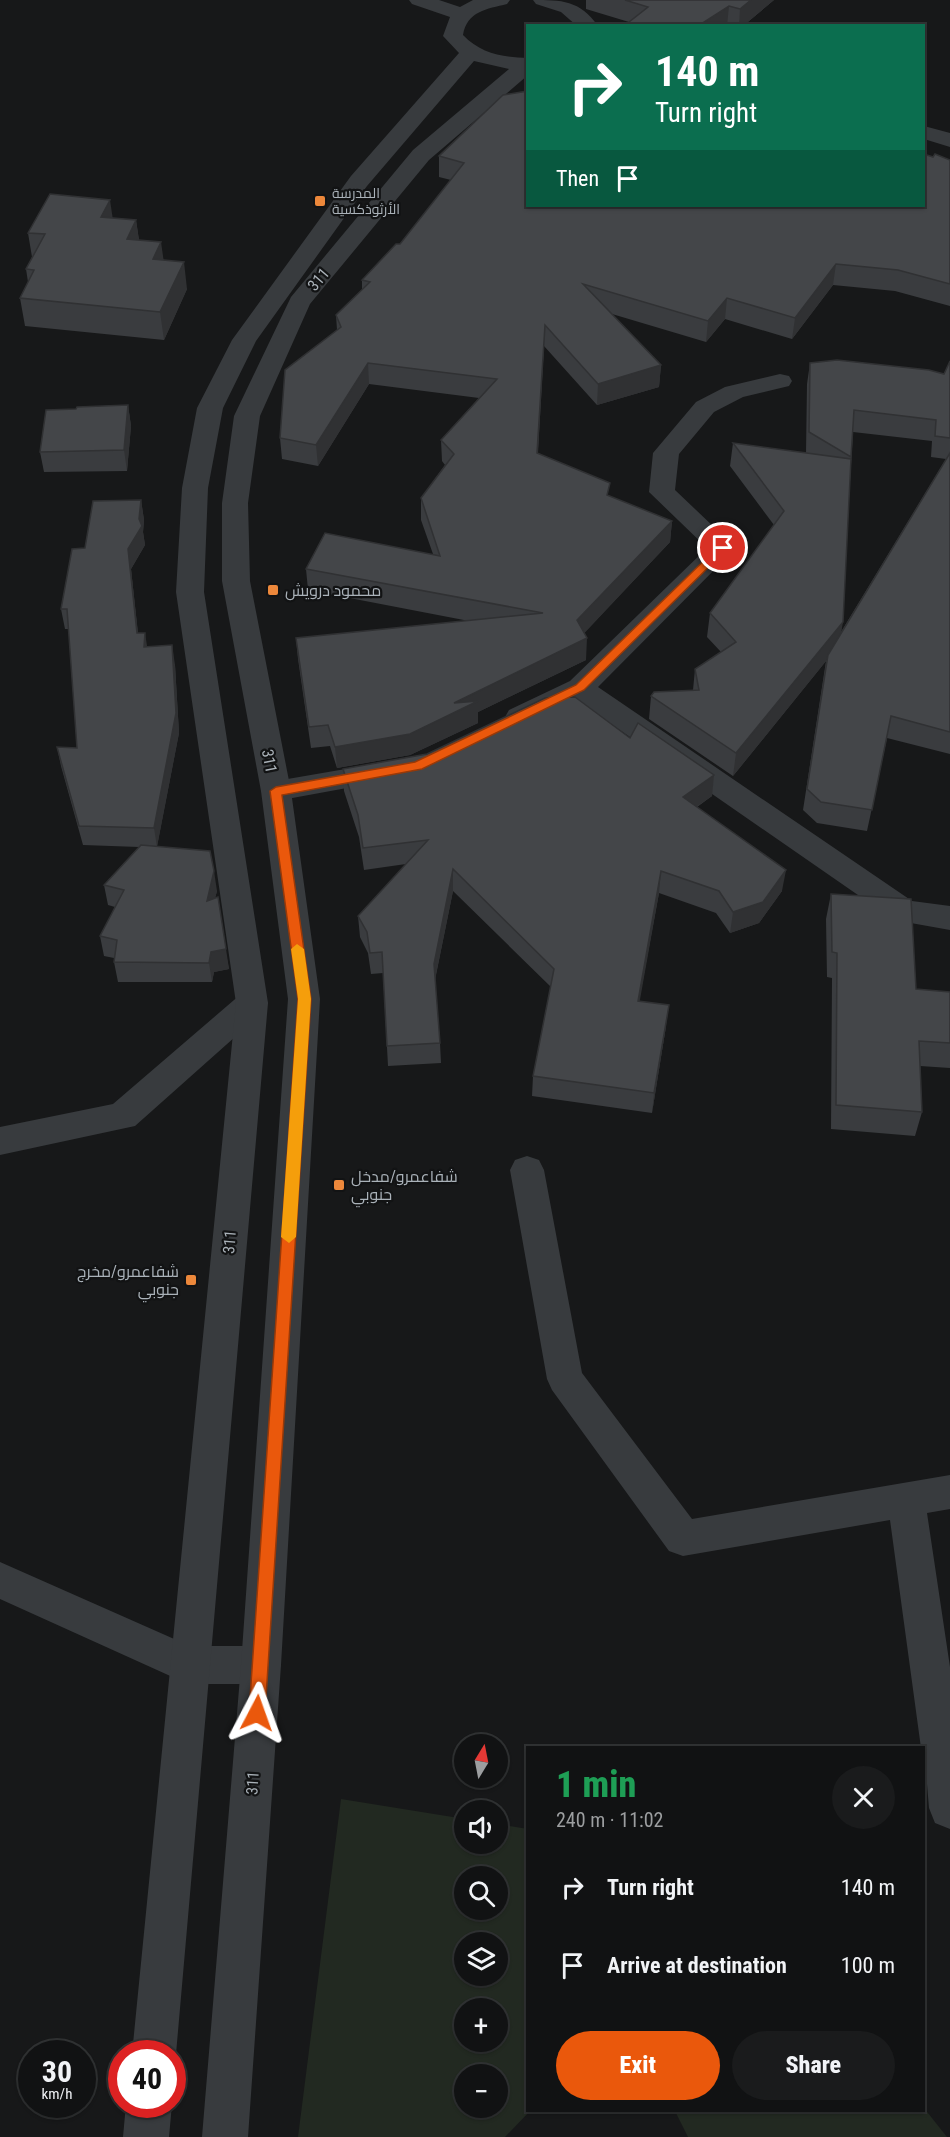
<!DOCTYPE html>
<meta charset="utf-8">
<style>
body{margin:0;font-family:"Roboto Condensed",Cairo,sans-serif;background:#1a1b1c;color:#f1f3f6;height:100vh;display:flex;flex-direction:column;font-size:22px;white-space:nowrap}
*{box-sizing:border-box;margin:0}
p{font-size:20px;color:#9c9ea0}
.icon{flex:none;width:33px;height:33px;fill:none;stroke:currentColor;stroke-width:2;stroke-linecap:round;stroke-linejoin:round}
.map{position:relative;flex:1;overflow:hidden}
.sheet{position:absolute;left:526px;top:1746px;width:399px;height:366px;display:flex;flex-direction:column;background:#111213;border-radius:0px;box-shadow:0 2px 4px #0004,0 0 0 2px #303233}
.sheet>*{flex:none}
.guide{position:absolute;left:526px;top:24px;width:399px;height:183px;border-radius:0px;box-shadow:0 2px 4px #0004,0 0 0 2px #303233;background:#0b6e4f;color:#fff;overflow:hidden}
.needle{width:39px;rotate:10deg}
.fabs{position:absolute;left:454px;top:1734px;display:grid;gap:12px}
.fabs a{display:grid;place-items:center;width:54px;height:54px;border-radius:50%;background:#111213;box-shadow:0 2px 4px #0004,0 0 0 2px #303233;font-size:30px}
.speed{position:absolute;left:18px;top:2040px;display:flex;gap:12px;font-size:30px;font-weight:700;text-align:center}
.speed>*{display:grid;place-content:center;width:78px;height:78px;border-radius:50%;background:#111213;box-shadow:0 2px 4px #0004,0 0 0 2px #303233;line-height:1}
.speed small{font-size:15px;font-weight:400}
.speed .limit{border:9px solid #d22;background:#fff;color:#111}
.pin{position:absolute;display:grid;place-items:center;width:51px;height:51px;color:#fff;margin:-26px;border:3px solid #fff;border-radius:50%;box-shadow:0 2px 6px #0007}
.me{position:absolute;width:66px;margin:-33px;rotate:4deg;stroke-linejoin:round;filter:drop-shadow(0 0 4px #0008)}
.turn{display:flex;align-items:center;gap:21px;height:126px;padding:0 30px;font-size:27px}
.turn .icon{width:78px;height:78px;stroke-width:2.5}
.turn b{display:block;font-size:42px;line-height:51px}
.then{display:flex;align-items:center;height:57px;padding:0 30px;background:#0003;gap:12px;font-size:22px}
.round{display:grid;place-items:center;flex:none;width:63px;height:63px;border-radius:32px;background:#1a1b1c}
.headline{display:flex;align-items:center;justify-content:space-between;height:102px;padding:0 30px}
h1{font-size:36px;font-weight:800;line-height:45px;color:#1e9e55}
.primary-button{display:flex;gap:12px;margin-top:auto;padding:12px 30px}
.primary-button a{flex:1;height:69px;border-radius:36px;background:#ea580c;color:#fff;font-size:24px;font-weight:800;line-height:69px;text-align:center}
.primary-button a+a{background:#1a1b1c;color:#f1f3f6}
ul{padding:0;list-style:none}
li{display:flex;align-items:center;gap:18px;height:78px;padding:0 30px}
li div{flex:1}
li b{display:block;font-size:22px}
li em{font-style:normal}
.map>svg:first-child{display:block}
.green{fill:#222921;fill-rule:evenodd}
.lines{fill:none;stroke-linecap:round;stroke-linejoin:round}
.minor{fill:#383b3e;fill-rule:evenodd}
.tertiary{fill:#383b3e;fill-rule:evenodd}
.wall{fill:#3a3c3f;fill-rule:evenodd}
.shaded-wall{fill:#303133}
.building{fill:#444649;stroke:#303133;stroke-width:1.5}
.route{fill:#ea580c;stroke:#983908;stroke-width:1.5}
.slow{fill:#f59e0b}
.poi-dot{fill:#ed883b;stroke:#121314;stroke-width:2}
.labels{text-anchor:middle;stroke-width:4.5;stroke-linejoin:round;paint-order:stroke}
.far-poi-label{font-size:14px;fill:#aab2b9;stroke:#121314;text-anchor:start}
.street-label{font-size:16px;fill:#aab2b9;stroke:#121314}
.poi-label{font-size:16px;fill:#aab2b9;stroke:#121314;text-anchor:start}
</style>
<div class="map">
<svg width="950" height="2137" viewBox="0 0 950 2137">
<rect width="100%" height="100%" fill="#171819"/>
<!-- green -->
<g class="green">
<path d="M341 1799 465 1819V1844H498V1824L528 1829V2110L530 2111 505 2137H298ZM465 1876H498V1910H465ZM465 1942H498V1976H465ZM465 2008H498V2042H465ZM465 2074H498V2108H465Z"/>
<polygon points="924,2108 947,2137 688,2137 675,2111"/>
</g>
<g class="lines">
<!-- minor -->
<g class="minor">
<polygon points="780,374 789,376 792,381 789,386 743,397 714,412 679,454 675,490 736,548 598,687 912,901 950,906 950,930 894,920 578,701 519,727 509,724 505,717 509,710 570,681 707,548 649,492 653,453 696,402 725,387"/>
<polygon points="386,762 396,765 401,772 396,779 276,801 266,798 261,791 266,784 276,781"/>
<polygon points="252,991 263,994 268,1003 263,1012 135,1126 0,1155 0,1127 113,1104 241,994"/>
<polygon points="527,1156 539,1160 544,1170 582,1373 692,1519 950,1475 950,1509 927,1513 950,1667 950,1829 935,1823 929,1808 924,1748 921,1748 890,1520 683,1556 669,1551 552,1390 547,1379 510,1170 515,1160"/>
<polygon points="0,1562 190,1646 261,1646 275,1651 281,1665 275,1679 261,1684 188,1684 0,1599"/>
</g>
<!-- tertiary -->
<g class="tertiary">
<path d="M409 0H439L460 7 473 0H510L507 4C487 9 467 11 463 35 481 54 503 57 528 58V75L429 160 310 304 260 416 248 503 250 581 291 791 320 999 281 1665 248 2137H202L241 1665 288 999 261 791 222 581V503L234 416 291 297 413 150 509 69 474 61 367 186 256 341 223 408 208 488 204 592 268 1003 176 2054 172 2064V2054H132L236 1003 176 592 182 488 197 408 232 340 351 176 459 53 443 36 450 17 412 4Z"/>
<path d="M533 0C561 0 580 0 598 26H577L561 12 536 4Z"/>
<polygon points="924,126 950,133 950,147 924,139"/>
<polygon points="126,2104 172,2104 169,2137 123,2137"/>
</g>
</g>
<!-- wall -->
<g class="wall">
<polygon points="586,0 774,0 743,26 624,26 629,22 586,9"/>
<polygon points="439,156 933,157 950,160 950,306 895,291 833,285 792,339 725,319 706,342 612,314 661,365 659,387 597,405 544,346 538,453 609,496 672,521 670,542 584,633 586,660 478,712 478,723 410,755 337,768 330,746 311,748 298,659 296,638 469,621 308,590 306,569 433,554 421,520 421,498 445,465 442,461 441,440 479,398 369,384 318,466 282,459 280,438 337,330 336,315 362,290 362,280 400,244 451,180 439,177"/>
<polygon points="113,218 136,220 139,240 164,260 187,289 164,340 25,326 20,298 28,282 26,269 32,257 28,233"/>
<path d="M950 361V754L887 738 867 831 817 823 803 810 826 661 733 776 649 719 651 696 693 690 695 669 721 652 707 637 710 613 774 525 730 466 733 443 806 453 807 384 810 363 944 374ZM853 432 932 441 931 457 946 459 841 632Z"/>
<polygon points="128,405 131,426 127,471 44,472 40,452 76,409"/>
<polygon points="141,500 144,520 143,532 145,545 131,569 138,633 147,647 175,665 179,733 157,846 217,891 215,898 229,969 214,972 212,982 118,982 114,962 114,958 104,956 100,936 115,907 108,905 104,885 139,847 83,845 61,766 57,747 77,748 69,629 65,629 61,609 85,548"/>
<polygon points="630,738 714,775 712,796 697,807 782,891 759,923 730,933 716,913 659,893 639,1001 666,1026 652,1113 532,1096 533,1076 551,987 453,891 435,980 440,1043 441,1063 388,1066 383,973 371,974 368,953 360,937 358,916 406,864 364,870 359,837 344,791 343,769"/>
<polygon points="831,894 916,989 950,992 950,1068 920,1066 922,1112 915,1136 831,1129 832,978 827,977 826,919"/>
</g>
<!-- shaded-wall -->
<g class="shaded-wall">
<polygon points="751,0 774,0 743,26 739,26 740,9"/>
<polygon points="729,6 727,26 698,26"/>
<polygon points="110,200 114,227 101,217"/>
<polygon points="136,220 140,248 127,239"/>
<polygon points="161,242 165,270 153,259"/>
<polygon points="184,262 187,289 164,340 160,312"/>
<polygon points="836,264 833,285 792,339 795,318"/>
<polygon points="727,298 725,319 706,342 708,321"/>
<polygon points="545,325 544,346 536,474 537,453"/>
<polygon points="368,363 369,384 318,466 316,445"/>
<polygon points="661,365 659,387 597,405 598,384"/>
<polygon points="128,405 131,426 127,471 124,450"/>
<polygon points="141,500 144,520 143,532 145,545 131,569 140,653 137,633 128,549 139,519"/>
<polygon points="672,521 670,542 576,642 577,620"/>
<polygon points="843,622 839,645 733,776 736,753"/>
<polygon points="145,633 148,652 144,647"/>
<polygon points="587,638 586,660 478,712 478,723 410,755 337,768 335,747 454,703"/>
<polygon points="172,645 175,665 179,733 157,847 154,828"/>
<polygon points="714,775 712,796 680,818 683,797"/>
<polygon points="453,869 453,891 434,984 434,964"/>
<polygon points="786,870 782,891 759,923 730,933 733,912"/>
<polygon points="214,871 217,891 209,920 207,901"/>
<polygon points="661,871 659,893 636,1022 638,1001"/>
<polygon points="226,949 229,969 214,972 212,982 209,963 211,952"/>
<polygon points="669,1005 666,1026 652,1113 654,1093"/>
</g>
<!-- building -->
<g class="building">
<polygon points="625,0 751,0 740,9 729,6 698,26 624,26 648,7"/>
<polygon points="528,91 528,206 924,206 924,154 933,157 935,154 950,160 950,284 898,270 836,264 795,318 727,298 708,321 583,284 661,365 598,384 545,325 537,453 610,483 607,495 672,521 577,620 587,638 454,703 478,701 410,734 335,747 328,725 309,727 296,638 543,613 306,569 325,533 440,556 421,498 454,454 441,440 497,379 368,363 316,445 280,438 285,370 341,327 336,315 370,282 362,280 396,244 400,244 464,163 439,156 503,95"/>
<polygon points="50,194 110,200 101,217 136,220 127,239 161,242 153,259 184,262 160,312 20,298 34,270 26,269 45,234 28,233"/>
<polygon points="837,360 929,370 944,374 950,361 950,438 935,436 936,420 854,410 851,457 809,432 810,363"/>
<polygon points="128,405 124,450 40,452 46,410 76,409 77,407"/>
<polygon points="733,443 851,459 843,622 736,753 651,696 654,692 699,690 695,669 736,642 710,613 784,511"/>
<polygon points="950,453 950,732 891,716 872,810 821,802 807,789 828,655"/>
<polygon points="141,500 139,519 142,526 128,549 137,633 145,633 144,647 172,645 176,713 154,828 79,826 57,747 77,748 67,609 61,609 72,549 85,548 93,501"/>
<polygon points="575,697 630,738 638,723 714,775 683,797 786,870 763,902 733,912 719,891 661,871 638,1001 669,1005 654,1093 533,1076 554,969 453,869 434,964 440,1043 387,1046 382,952 370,953 367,932 358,916 428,840 363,848 358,815 343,769 427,754 545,698"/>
<polygon points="141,845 210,851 214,871 207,901 218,897 226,949 211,952 209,963 114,962 117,940 100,936 124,890 104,885"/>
<polygon points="831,894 911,899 916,989 950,992 950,1043 919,1041 922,1112 836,1105 837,953 832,952"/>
</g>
<!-- route -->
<polygon class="route" points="719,546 728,548 584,690 422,769 282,795 311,999 265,1713 263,1718 257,1721 251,1718 249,1713 298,999 270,791 276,787 415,762 576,685"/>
<!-- slow -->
<polygon class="slow" points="297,944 304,949 311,999 296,1237 289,1243 281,1237 298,999 291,949"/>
<!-- markers -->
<g class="poi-dot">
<rect x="314" y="195" width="12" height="12" rx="3"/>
<rect x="267" y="584" width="12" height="12" rx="3"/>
<rect x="333" y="1179" width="12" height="12" rx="3"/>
<rect x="185" y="1274" width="12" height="12" rx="3"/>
</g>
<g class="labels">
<!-- far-poi labels -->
<g class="far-poi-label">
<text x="332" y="198">المدرسة<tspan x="332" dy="16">الأرثوذكسية</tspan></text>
</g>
<!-- street labels -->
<g class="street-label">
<text transform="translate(318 279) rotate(-50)" y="6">311</text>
<text transform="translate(270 761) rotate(79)" y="6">311</text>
<text transform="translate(229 1242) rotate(-85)" y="6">311</text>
<text transform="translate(252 1783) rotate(-86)" y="6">311</text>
</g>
<!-- poi labels -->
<g class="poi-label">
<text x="285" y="596">محمود درويش</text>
<text x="351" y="1182">شفاعمرو/مدخل<tspan x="351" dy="18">جنوبي</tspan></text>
<text x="179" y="1277" text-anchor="end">شفاعمرو/مخرج<tspan x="179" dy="18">جنوبي</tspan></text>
</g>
</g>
</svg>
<div class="fabs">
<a><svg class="needle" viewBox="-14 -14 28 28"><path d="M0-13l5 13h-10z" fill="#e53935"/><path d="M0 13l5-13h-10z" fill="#9c9ea0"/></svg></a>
<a><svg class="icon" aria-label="sound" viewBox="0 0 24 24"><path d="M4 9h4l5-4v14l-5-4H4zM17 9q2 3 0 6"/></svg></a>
<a><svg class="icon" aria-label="search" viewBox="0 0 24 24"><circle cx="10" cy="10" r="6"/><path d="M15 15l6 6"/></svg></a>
<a><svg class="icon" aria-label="layers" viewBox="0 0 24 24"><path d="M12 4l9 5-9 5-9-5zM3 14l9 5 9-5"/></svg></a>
<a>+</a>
<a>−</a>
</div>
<div class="speed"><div>30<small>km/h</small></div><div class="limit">40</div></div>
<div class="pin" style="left:723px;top:548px;background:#d93025"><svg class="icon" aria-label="arrive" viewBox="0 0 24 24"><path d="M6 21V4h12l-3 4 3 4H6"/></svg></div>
<svg class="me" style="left:257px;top:1713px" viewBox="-20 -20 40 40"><path d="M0-17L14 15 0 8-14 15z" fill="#ea580c" stroke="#fff" stroke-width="4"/></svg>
<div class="guide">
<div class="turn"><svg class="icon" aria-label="right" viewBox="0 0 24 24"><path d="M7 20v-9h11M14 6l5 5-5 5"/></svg><div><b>140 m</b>Turn right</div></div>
<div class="then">Then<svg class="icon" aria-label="arrive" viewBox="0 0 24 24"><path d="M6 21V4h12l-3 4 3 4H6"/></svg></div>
</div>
<section class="sheet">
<div class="headline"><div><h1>1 min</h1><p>240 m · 11:02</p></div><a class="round"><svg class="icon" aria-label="close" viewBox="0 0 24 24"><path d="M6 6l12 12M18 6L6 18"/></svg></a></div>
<ul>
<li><svg class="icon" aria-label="right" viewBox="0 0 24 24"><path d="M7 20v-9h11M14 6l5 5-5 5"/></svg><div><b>Turn right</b></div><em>140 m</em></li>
<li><svg class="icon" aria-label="arrive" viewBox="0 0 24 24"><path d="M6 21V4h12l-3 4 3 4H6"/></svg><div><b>Arrive at destination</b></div><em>100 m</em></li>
</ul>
<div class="primary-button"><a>Exit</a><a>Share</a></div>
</section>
</div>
